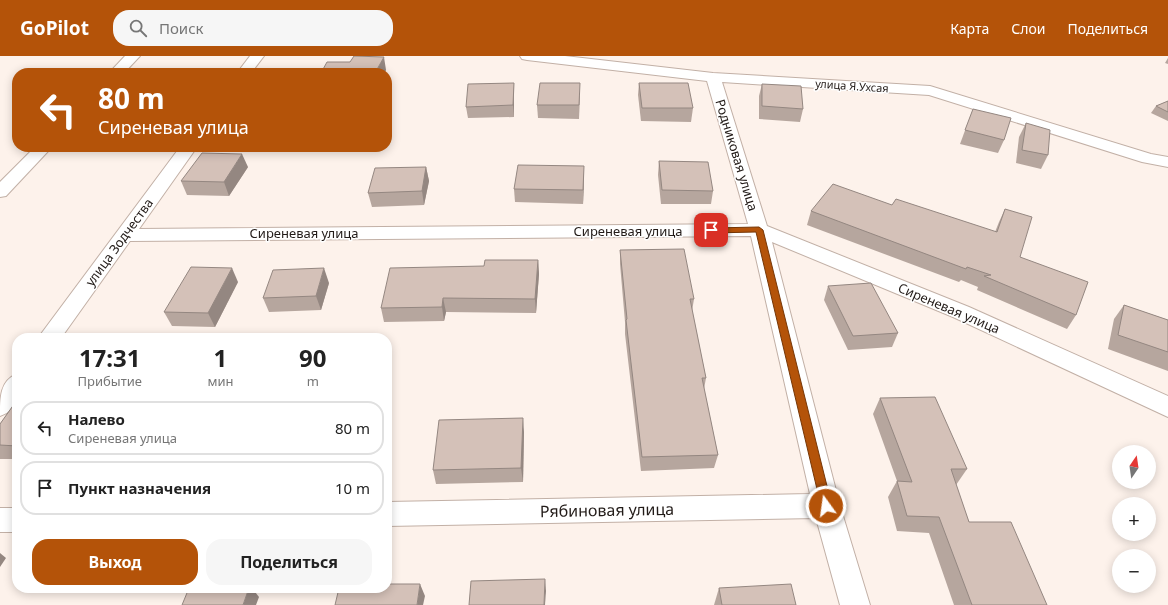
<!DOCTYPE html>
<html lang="ru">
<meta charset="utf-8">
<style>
body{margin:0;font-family:"Noto Sans",sans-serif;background:#f6f6f6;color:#222;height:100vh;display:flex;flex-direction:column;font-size:15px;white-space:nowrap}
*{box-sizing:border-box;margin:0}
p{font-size:13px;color:#767676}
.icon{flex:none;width:22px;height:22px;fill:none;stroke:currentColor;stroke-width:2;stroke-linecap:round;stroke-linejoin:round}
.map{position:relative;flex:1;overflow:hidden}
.drawer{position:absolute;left:12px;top:277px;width:380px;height:260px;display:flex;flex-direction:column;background:#fff;border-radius:16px;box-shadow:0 2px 10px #0003}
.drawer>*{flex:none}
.hud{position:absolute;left:12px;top:12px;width:380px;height:84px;border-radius:16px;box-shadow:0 2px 10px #0003;background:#b45309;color:#fff;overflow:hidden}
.needle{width:26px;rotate:13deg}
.buttons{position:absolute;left:1112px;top:389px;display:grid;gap:8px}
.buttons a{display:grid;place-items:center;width:44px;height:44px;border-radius:50%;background:#fff;box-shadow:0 2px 10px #0003;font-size:20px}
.pin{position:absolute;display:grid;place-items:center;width:34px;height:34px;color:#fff;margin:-17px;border-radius:8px;box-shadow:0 2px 6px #0006}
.me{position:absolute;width:44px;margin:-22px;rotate:346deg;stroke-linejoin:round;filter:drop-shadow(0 0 3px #0008)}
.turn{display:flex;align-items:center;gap:14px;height:84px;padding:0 20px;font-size:18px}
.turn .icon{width:52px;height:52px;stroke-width:2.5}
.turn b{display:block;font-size:28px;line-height:34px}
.eta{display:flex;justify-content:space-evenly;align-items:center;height:68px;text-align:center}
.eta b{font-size:24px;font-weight:700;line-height:28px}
.button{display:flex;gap:8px;margin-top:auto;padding:8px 20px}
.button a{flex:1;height:46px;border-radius:16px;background:#b45309;color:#fff;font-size:16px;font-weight:700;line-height:46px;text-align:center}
.button a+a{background:#f6f6f6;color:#222}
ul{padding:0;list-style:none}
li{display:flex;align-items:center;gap:12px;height:54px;margin:0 8px 6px;padding:0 12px;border:2px solid #e0e0e0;border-radius:16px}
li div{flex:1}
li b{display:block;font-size:15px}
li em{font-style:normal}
header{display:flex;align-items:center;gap:24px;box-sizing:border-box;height:56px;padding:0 20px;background:#b45309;color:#fff}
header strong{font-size:19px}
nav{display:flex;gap:22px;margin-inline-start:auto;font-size:14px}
.search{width:280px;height:36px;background:#f6f6f6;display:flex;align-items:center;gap:10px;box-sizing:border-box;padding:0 14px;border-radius:16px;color:#767676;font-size:15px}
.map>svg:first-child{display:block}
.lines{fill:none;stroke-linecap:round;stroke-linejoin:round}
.street-casing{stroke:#c2b0a6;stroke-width:2}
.secondary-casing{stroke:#c2b0a6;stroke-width:2}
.street{fill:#fff;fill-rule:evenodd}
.secondary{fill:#fff;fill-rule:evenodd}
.wall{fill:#b6a69e}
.shaded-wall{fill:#948781}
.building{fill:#d4c1b8;stroke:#948781}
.route{fill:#b45309;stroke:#753606}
.labels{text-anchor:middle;stroke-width:3;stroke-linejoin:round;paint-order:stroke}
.far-street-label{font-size:11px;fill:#221b18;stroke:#fff}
.street-label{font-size:13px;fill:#221b18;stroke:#fff}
.near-street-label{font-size:16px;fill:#221b18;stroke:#fff}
</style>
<header>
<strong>GoPilot</strong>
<div class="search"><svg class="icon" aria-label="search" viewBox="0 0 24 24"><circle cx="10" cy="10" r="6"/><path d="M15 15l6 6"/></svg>Поиск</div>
<nav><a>Карта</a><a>Слои</a><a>Поделиться</a></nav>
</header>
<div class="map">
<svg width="1168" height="549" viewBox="0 0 1168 549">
<rect width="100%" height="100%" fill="#fdf2eb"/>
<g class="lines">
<!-- street casing -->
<g class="street-casing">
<g id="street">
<polygon points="250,0 264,0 251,17 237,17"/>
<polygon points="520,0 565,0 713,17 930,30 1151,98 1168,101 1168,111 1142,106 929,39 722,26 767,170 969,251 1168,340 1168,361 953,261 772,186 840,450 870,549 840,549 816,462 387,470 387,446 810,438 751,180 130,185 61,282 38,282 180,91 197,91 139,173 748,168 707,25 527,4 522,3"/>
<path d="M17 318C17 336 21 353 0 360 0 341 0 325 17 318Z"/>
<rect x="0" y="452" width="17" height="24"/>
</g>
</g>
<!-- secondary casing -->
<g class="secondary-casing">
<g id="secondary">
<polygon points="125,0 140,0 124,17 109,17"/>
<polygon points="35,91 52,91 6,140 0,141 0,126"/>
</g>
</g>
<!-- street -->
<use href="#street" class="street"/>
<!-- secondary -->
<use href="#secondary" class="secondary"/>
</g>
<!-- wall -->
<g class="wall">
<polygon points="1168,2 1168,8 1165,7"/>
<polygon points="514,27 514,61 468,62 466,51"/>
<polygon points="639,27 693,52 691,66 641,65 638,39"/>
<polygon points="762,28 803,53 800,66 759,63 759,40"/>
<polygon points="580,40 579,63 538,62 537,49"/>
<polygon points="1168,45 1168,65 1151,57 1156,50"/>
<polygon points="973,53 1004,84 998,97 960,88"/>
<polygon points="1026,67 1048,99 1041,113 1016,107 1019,81"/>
<polygon points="659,105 713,135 711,148 661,148 658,119"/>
<polygon points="248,111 229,140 187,139 181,125"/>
<polygon points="426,111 429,125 424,149 372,151 368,137"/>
<polygon points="584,123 583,148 515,146 514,133"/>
<polygon points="892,149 995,176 999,166 1005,153 1020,201 1076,259 1067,273 977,234 978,231 961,224 959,226 807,169 811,155"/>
<polygon points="620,194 694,243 692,255 706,322 704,333 718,399 714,412 641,415 625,278 625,266 620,208"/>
<polygon points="538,204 539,218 536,257 446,256 444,265 384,266 381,252 484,210"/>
<polygon points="238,226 215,271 172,270 164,256"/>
<polygon points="329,227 321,254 269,256 263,242"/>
<polygon points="828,230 898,277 892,291 848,294 824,244"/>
<polygon points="1124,249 1168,264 1168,315 1108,293 1114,263"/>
<polygon points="880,342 967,413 956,429 969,466 1047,549 954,549 929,477 897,475 888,441 897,425 873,358"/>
<polygon points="17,344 17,403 0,403 0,368"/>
<polygon points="524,376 523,426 436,428 433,414"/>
<polygon points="719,532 796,549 714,549"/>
</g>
<!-- shaded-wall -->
<g class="shaded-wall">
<polygon points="384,1 386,14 385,17 375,17"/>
<polygon points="514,27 514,61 513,49"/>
<polygon points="242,98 248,111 229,140 224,126"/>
<polygon points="584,110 584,123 583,148 583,134"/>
<polygon points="426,111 429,125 424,149 422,135"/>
<polygon points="538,204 539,218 536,257 535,243"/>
<polygon points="232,212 238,226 215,271 208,257"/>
<polygon points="324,212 329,227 321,254 316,240"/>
<polygon points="443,242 446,256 444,265 442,251"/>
<polygon points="523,362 524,376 523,426 521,412"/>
<polygon points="0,497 6,502 0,511"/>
<polygon points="545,523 546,535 545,549 544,549"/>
<polygon points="420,528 425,540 423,549 417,549"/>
<polygon points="249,532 252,532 259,541 256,549 243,549"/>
</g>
<!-- building -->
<g class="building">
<polygon points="354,0 384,1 375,17 321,17 327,6 350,6"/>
<polygon points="514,27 513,49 466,51 468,28"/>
<polygon points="540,27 580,27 579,49 537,49"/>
<polygon points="639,27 688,27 693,52 642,52"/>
<polygon points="762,28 801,30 803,53 762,50"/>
<polygon points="1168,45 1168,56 1156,50"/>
<polygon points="973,53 1011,62 1004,84 965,74"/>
<polygon points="1026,67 1050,74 1048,99 1022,94"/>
<polygon points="202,97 242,98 224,126 181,125"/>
<polygon points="659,105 708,106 713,135 662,134"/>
<polygon points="518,109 584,110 583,134 514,133"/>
<polygon points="426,111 422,135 368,137 375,112"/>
<polygon points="833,128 892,149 896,143 997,176 1005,153 1032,161 1020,201 1088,226 1076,259 984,220 991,219 967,211 966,213 811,155"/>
<polygon points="684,193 694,243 690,243 706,322 702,322 718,399 642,401 626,264 627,263 620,194"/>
<polygon points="485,204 538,204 535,243 443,242 442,251 381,252 390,212 484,210"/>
<polygon points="191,211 232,212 208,257 164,256"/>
<polygon points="324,212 316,240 263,242 273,214"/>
<polygon points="871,227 898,277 853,280 828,230"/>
<polygon points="1124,249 1168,264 1168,296 1118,279"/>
<polygon points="935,341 967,413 951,413 969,466 1011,466 1047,549 972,549 939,461 907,460 897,425 912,426 880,342"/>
<polygon points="17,344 17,390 0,389 0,368"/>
<polygon points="523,362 521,412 433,414 439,364"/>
<polygon points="545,523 544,549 469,549 471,525"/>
<polygon points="387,528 420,528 417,549 335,549 339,532 387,532"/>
<polygon points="791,528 796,549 722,549 719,532"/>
<polygon points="189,532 249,532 243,549 182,549"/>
</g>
<!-- route -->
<polygon class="route" points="759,171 763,174 832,450 830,454 826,455 822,454 821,450 756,176 711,177 707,174 711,172"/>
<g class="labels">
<!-- far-street labels -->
<g class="far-street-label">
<text transform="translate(852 30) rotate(4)" y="4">улица Я.Ухсая</text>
</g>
<!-- street labels -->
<g class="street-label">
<text transform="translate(737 99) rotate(73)" y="5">Родниковая улица</text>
<text x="628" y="180">Сиреневая улица</text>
<text x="304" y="182">Сиреневая улица</text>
<text transform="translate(119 186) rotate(-54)" y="5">улица Зодчества</text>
<text transform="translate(949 252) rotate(23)" y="5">Сиреневая улица</text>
</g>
<!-- near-street labels -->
<g class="near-street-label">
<text transform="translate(607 454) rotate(-1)" y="6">Рябиновая улица</text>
</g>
</g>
</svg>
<div class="buttons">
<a><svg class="needle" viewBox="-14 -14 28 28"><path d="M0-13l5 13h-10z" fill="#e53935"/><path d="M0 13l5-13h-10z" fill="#767676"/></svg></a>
<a>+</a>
<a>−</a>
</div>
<div class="pin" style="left:711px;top:174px;background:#d93025"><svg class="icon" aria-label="arrive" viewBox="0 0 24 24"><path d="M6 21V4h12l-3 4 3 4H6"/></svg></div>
<svg class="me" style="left:826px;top:450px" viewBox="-20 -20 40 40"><circle r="17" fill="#b45309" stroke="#fff" stroke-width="3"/><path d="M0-11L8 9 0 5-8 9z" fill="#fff"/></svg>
<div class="hud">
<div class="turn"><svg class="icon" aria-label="left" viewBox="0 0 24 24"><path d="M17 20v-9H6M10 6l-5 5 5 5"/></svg><div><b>80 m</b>Сиреневая улица</div></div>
</div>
<section class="drawer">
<div class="eta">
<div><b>17:31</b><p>Прибытие</p></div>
<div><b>1</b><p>мин</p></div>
<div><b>90</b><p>m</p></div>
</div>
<ul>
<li><svg class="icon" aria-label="left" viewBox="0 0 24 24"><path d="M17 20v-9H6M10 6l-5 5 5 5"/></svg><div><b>Налево</b><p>Сиреневая улица</p></div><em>80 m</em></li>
<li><svg class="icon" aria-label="arrive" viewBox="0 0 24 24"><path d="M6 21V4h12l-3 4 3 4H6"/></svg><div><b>Пункт назначения</b></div><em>10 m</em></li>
</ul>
<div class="button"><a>Выход</a><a>Поделиться</a></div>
</section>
</div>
